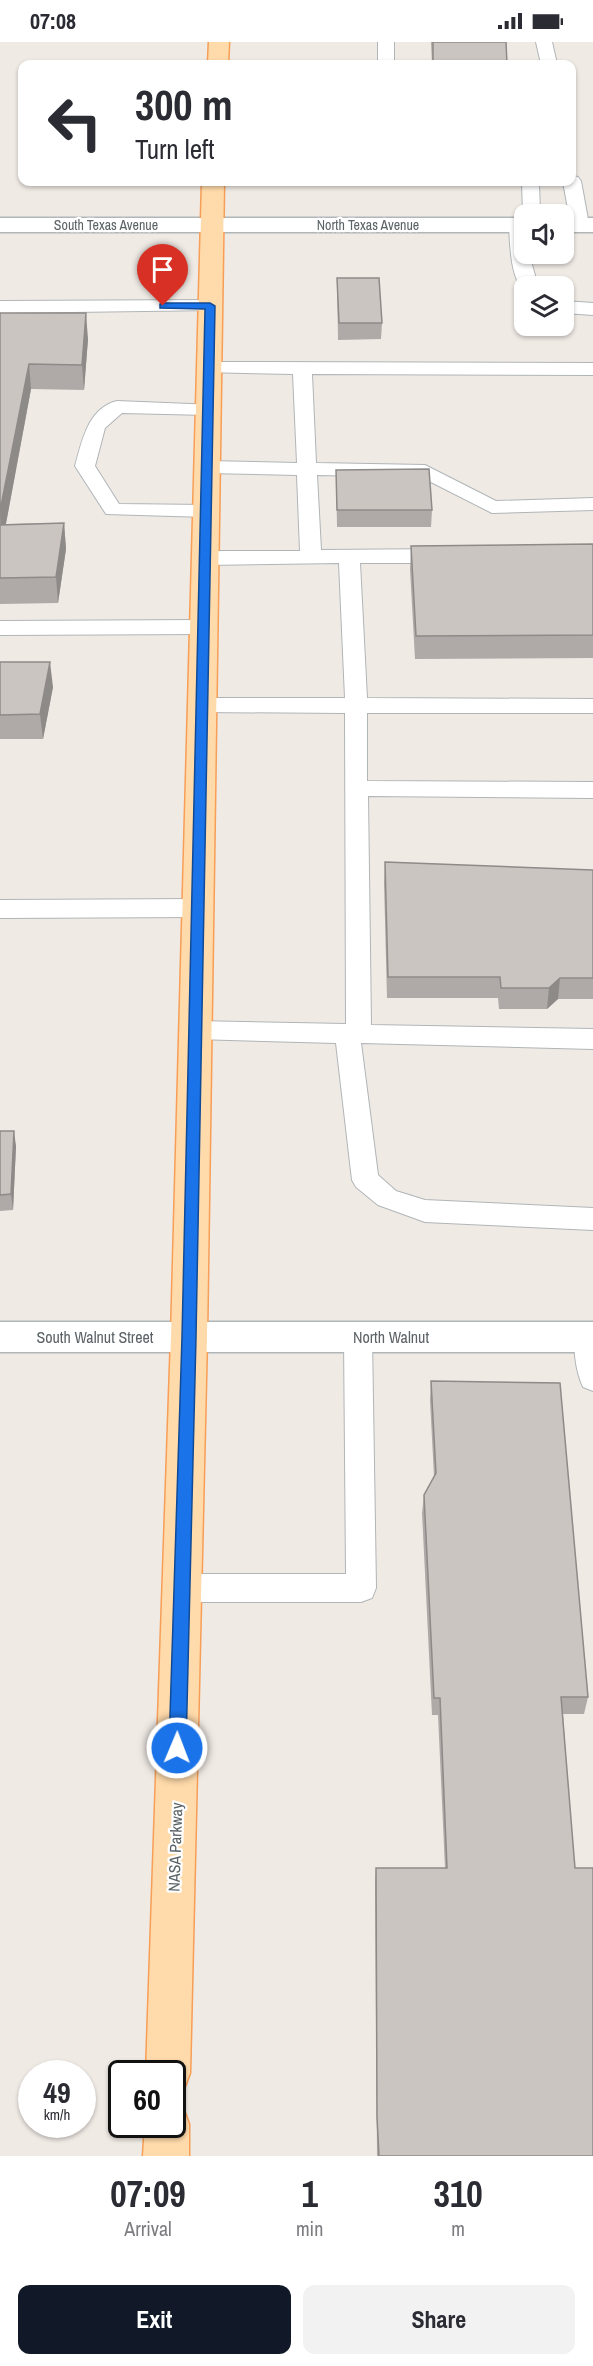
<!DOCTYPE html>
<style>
body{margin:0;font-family:"Archivo Narrow",sans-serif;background:#f2f2f3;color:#2b2b33;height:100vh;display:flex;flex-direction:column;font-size:22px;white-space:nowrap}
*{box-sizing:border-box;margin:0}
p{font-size:20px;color:#7c7c81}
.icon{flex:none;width:33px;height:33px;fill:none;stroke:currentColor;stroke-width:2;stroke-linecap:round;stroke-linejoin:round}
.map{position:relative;height:2114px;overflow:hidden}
.drawer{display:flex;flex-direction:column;background:#fff;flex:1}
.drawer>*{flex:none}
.top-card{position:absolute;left:18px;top:18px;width:558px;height:126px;border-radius:12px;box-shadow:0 2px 4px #0004;background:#fff;color:#2b2b33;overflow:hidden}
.fabs{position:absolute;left:514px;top:162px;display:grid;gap:12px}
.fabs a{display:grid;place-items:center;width:60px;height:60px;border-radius:12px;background:#fff;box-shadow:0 2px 4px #0004;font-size:30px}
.speed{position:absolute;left:18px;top:2018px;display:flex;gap:12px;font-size:30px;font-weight:700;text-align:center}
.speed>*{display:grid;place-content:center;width:78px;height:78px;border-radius:50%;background:#fff;box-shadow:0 2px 4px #0004;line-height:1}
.speed small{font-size:15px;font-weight:400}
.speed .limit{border:3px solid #111;border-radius:9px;background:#fff;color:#111}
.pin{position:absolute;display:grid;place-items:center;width:51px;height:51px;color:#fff;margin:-62px -26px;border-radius:50% 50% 50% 0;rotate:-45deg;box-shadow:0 0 6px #0007}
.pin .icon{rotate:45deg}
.me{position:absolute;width:66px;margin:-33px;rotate:1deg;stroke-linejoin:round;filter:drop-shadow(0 0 4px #0008)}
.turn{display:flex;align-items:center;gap:21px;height:126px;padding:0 18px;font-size:27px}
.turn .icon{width:78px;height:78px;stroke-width:2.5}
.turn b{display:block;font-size:42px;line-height:51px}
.eta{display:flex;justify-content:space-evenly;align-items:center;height:102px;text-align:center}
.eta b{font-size:36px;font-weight:700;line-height:42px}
.action{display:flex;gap:12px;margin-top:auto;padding:12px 18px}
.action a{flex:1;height:69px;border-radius:12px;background:#111827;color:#fff;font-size:24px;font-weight:700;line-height:69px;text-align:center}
.action a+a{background:#f2f2f3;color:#2b2b33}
.status{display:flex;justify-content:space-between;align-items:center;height:42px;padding:0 30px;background:#fff;direction:ltr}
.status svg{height:16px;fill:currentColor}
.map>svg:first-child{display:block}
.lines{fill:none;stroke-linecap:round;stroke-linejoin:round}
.service-casing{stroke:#b0b5b8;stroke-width:2}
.minor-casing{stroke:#b0b5b8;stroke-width:3}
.tertiary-casing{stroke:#b0b5b8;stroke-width:3}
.primary-casing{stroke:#f79e57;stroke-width:3}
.service{fill:#fff;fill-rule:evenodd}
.minor{fill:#fff;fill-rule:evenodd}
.tertiary{fill:#fff;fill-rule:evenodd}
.primary{fill:#ffdaaa;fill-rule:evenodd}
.wall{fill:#afa9a7}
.shaded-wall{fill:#8e8a88}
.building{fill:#cbc5c2;stroke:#8e8a88;stroke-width:1.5}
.route{fill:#1a73e8;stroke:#114b97;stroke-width:1.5}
.labels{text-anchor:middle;stroke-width:4.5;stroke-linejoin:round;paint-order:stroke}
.far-street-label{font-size:14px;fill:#5c6366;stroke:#fff}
.street-label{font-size:16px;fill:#5c6366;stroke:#fff}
</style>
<div class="status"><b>07:08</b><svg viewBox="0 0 49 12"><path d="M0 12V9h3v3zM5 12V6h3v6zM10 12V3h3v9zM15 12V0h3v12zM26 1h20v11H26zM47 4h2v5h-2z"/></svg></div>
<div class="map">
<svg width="593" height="2114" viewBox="0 0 593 2114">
<rect width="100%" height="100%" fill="#f0eae5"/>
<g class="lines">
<!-- service casing -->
<g class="service-casing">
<g id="service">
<rect x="378" y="0" width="16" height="22"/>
<polygon points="536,0 552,0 557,22 541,22"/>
<polygon points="572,134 578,135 581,139 589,183 586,187 574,187 571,183 563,140 572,140"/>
<polygon points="522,140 539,140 540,172 525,172 525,175 523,172"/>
<path d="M518 178 525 180V212H529L538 244H525V249C510 238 510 200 509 183L512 179Z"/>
<polygon points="210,258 217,260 219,264 217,268 0,271 0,259"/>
<polygon points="564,259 593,261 593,273 564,271"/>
<polygon points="208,320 593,321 593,333 312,332 316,421 425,423 496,459 593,456 593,468 492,471 421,435 317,433 321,508 446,507 453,509 456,514 453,519 446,521 360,521 367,656 593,657 593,671 367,671 367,739 593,740 593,756 368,754 371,983 593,987 593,1007 361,1001 378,1133 396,1149 425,1158 593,1166 593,1188 425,1180 378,1163 356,1145 352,1138 336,1001 195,997 186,995 183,988 186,981 195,979 346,982 345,671 202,670 194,668 191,663 194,658 202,656 345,656 339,521 204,523 197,521 194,516 197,511 204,509 300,509 297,433 206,431 199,429 196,425 199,421 206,419 297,421 293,332 201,330 198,326 201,322"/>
<path d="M117 359 215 363 218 367 215 371 208 373 122 371 105 386 95 424 119 462 206 463 213 465 216 469 213 473 206 475 106 472 75 424C82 399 88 366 117 359Z"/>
<polygon points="203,578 211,580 214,585 211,590 203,592 0,593 0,579"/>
<polygon points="198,857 206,860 210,866 206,872 198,875 0,876 0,858"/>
<polygon points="358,1283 368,1287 372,1295 376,1546 372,1556 361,1560 182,1560 171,1556 167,1546 171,1536 182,1532 346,1532 344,1295 348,1287"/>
<path d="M588 1283 593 1285V1349L583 1345C576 1330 571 1302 578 1287Z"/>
</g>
</g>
<!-- minor casing -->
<g class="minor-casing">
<g id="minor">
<polygon points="0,176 211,176 219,178 223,183 219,188 211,190 0,190"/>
<rect x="0" y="1280" width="593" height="30"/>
</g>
</g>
<!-- tertiary casing -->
<g class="tertiary-casing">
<g id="tertiary">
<polygon points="211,176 525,176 525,190 211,190 203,188 199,183 203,178"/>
<rect x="564" y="176" width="29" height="14"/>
</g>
</g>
<!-- primary casing -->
<g class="primary-casing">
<g id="primary">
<polygon points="209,0 229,0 228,22 208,22"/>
<polygon points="202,140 224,140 207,1295 190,2031 184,2047 172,2051 172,2031 146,2031 171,1295"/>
<polygon points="172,2062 183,2066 189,2082 189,2114 143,2114 145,2082 172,2082"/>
</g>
</g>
<!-- service -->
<use href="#service" class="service"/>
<!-- minor -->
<use href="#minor" class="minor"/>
<!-- tertiary -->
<use href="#tertiary" class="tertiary"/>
<!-- primary -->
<use href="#primary" class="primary"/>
</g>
<!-- wall -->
<g class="wall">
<polygon points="431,0 506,0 507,22 432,22"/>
<polygon points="337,236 382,281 381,297 338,298"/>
<polygon points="0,271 88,297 84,348 31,347 6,482 64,481 66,507 58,561 0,562"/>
<polygon points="336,428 432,468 431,485 337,485"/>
<polygon points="593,502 593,616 415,617 410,527 411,504"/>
<polygon points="0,620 53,645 43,697 0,697"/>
<polygon points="385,820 593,828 593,957 558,957 547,967 499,967 498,956 387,956 384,841"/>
<polygon points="0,1089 16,1104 13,1168 0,1169"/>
<polygon points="431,1339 588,1655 584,1672 563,1672 593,2114 377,2114 375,1841 376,1826 445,1826 438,1673 432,1673 422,1471 424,1453 434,1435 430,1358"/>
</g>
<!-- shaded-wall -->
<g class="shaded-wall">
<polygon points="86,271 88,297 84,348 82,323"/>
<polygon points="29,322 31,347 1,508 0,469"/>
<polygon points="64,481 66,507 58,561 56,535"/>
<polygon points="50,620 53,645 43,697 40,672"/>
<polygon points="560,936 558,957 547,967 549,946"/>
<polygon points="14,1089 16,1104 13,1168 11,1152"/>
</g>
<!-- building -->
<g class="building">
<polygon points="433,0 506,0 507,22 433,22"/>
<polygon points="337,236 379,236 382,281 339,281"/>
<polygon points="0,271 86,271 82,323 29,322 0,469"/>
<polygon points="429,427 432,468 337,468 336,428"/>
<polygon points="64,481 56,535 0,536 0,483"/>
<polygon points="593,502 593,593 416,594 411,504"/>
<polygon points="0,620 50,620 40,672 0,673"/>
<polygon points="385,820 593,828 593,936 560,936 549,946 501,946 500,935 388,935"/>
<polygon points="0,1089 14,1089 11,1152 0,1153"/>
<polygon points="431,1339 560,1341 588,1655 561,1655 575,1826 593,1826 593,2114 379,2114 377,2075 376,1826 447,1826 440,1656 434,1656 424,1453 436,1431"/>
</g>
<!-- route -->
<polygon class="route" points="163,261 210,261 215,264 196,1295 186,1706 183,1712 177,1714 172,1712 169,1706 182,1295 205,267 160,266 160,262"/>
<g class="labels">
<!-- far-street labels -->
<g class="far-street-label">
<text x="106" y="188">South Texas Avenue</text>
<text x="368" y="188">North Texas Avenue</text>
</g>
<!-- street labels -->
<g class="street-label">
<text x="95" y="1301">South Walnut Street</text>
<text x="391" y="1301">North Walnut</text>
<text transform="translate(175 1805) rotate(-88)" y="6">NASA Parkway</text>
</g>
</g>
</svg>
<div class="fabs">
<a><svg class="icon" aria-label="sound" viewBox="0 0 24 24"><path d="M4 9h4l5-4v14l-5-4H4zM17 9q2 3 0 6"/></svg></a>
<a><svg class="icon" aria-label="layers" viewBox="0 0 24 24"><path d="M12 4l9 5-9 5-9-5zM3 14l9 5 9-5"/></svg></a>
</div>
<div class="speed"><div>49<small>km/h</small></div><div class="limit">60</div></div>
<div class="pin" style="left:163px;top:264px;background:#d93025"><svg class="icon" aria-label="arrive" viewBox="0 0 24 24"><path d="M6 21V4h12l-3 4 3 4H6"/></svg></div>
<svg class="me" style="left:177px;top:1706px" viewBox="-20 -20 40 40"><circle r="17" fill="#1a73e8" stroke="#fff" stroke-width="3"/><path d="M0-11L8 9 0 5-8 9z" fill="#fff"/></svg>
<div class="top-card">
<div class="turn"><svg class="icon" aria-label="left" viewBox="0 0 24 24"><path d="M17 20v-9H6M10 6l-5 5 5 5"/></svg><div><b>300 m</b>Turn left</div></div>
</div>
</div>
<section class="drawer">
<div class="eta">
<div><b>07:09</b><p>Arrival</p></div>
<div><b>1</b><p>min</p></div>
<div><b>310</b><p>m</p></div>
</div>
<div class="action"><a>Exit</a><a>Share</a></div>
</section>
